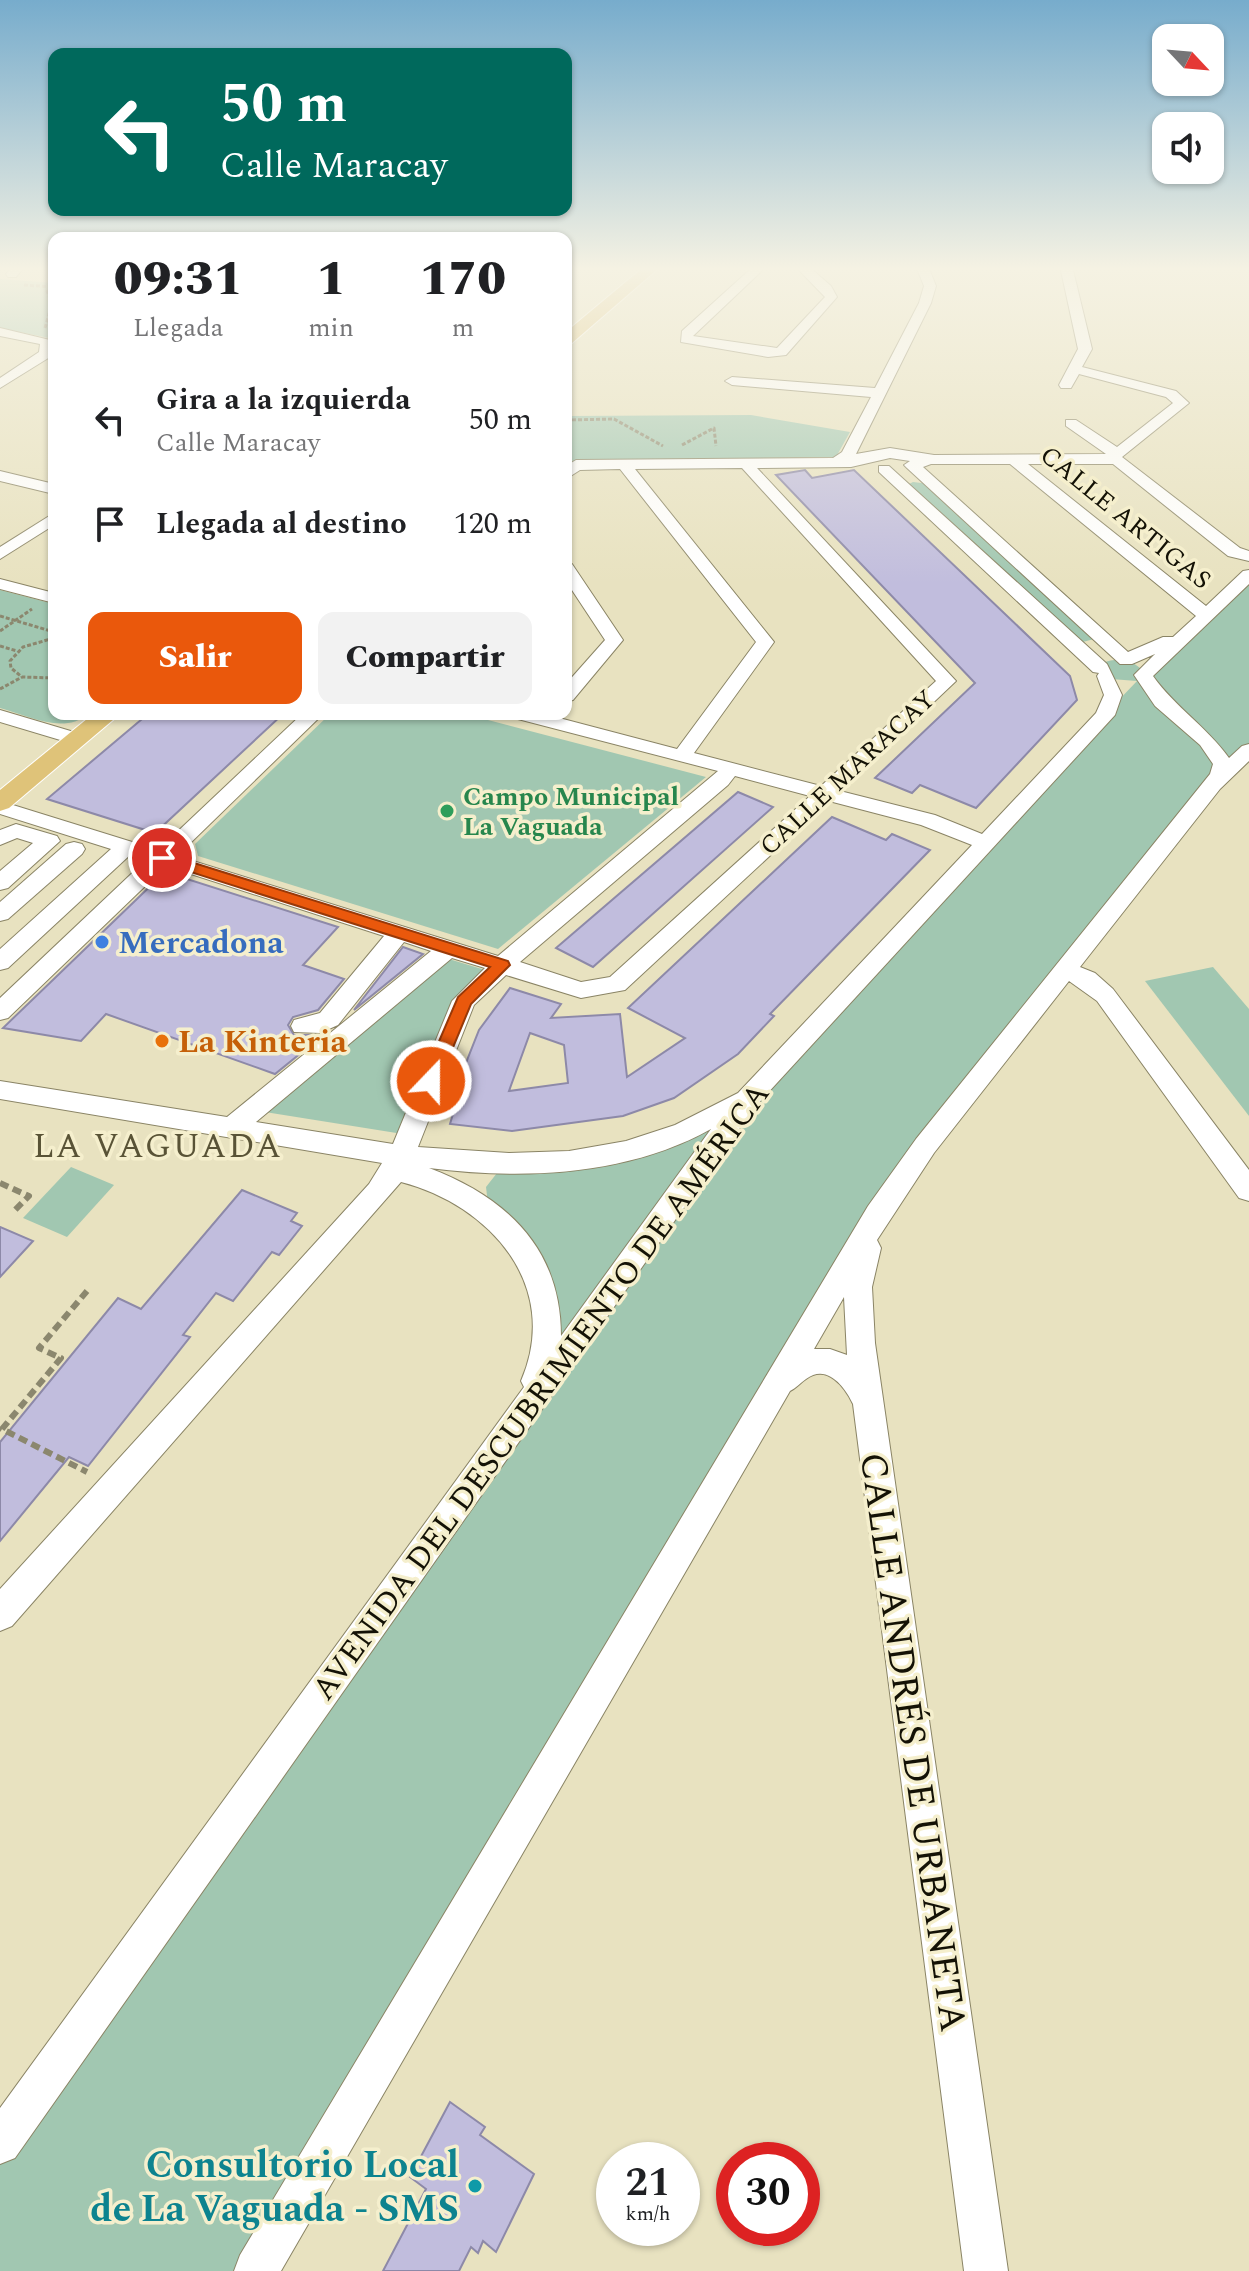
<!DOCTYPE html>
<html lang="es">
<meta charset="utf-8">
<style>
body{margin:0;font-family:Spectral,serif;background:#f2f2f2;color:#202124;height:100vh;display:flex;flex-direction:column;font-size:30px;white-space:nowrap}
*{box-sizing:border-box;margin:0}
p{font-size:26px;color:#757577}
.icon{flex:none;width:44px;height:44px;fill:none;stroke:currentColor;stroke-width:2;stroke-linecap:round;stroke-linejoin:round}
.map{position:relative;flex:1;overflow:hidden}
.side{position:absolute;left:48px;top:232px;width:524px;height:488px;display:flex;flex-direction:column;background:#fff;border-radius:16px;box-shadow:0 2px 6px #0004}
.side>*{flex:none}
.banner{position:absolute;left:48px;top:48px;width:524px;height:168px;border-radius:16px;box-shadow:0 2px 6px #0004;background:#00695c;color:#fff;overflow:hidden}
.needle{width:52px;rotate:116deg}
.buttons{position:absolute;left:1152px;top:24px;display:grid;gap:16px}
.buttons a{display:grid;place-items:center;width:72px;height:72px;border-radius:16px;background:#fff;box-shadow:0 2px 6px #0004;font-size:40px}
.speed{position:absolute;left:596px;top:2142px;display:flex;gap:16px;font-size:40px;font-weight:700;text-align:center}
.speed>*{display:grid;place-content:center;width:104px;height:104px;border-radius:50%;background:#fff;box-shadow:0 2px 6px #0004;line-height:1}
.speed small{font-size:20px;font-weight:400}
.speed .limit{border:12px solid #d22;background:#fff;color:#111}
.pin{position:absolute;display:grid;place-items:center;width:68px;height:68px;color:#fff;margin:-34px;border:4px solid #fff;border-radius:50%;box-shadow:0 2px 8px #0007}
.me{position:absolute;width:88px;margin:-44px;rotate:22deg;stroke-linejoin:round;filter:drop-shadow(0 0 6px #0008)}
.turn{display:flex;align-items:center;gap:28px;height:168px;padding:0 40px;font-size:36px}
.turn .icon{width:104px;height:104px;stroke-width:2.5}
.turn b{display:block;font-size:56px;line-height:68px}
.eta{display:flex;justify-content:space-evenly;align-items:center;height:136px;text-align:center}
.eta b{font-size:48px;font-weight:800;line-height:56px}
.button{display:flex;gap:16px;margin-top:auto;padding:16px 40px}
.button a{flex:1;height:92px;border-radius:16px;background:#ea580c;color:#fff;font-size:32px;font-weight:800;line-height:92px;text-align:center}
.button a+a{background:#f2f2f2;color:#202124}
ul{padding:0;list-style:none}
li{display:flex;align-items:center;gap:24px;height:104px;padding:0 40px}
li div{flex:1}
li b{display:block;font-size:30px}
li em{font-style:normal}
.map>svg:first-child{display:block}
.green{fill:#a1c7b1}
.building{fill:#c1bddd;stroke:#8d89a8;stroke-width:2;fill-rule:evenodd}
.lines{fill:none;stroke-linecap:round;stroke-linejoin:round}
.minor-casing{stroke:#8a8465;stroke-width:2}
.major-casing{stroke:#fff;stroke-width:2}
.path-far1{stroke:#8b876e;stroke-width:3;stroke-dasharray:4 2;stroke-linecap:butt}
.path{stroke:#8b876e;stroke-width:6;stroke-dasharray:9 5;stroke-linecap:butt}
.minor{fill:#fff;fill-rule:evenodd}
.major{fill:#dfc379;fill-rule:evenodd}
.route{fill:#ea580c;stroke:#983908;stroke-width:2}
.leisure-dot{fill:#2e9e5b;stroke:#f5efcd;stroke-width:3}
.shop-dot{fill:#3f7fe0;stroke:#f5efcd;stroke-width:3}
.food-dot{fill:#e8710a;stroke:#f5efcd;stroke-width:3}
.culture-dot{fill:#0f9aa8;stroke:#f5efcd;stroke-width:3}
.labels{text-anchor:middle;stroke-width:7;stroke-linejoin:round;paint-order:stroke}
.far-street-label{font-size:26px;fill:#141206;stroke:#f5efcd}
.far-leisure-label{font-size:26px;font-weight:bold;fill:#27864d;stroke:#f5efcd;text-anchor:start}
.shop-label{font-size:32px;font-weight:bold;fill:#366cbe;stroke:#f5efcd;text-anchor:start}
.food-label{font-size:32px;font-weight:bold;fill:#c56008;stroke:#f5efcd;text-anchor:start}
.street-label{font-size:32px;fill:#141206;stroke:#f5efcd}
.neighbourhood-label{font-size:34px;letter-spacing:2px;fill:#595336;stroke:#f5efcd}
.near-street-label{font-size:38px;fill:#141206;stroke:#f5efcd}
.near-culture-label{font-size:38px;font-weight:bold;fill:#0d838f;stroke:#f5efcd;text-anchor:end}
</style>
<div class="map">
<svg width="1249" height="2271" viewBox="0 0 1249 2271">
<rect width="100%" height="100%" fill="#e8e2c0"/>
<!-- green -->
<g class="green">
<polygon points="0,279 54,283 54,339 0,328"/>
<polygon points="751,415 850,432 836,457 570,461 566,464 566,416"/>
<polygon points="913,482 930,484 1094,639 1079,643 907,485"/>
<path d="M1249 575V750L926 1146 256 2271H0V2143L514 1423 546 1312 488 1204 486 1187 497 1173 567 1162 727 1110 1137 681 1111 679 1103 663C1117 657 1132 659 1143 671Z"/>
<path d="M0 590 54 604V714H89C62 735 30 716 0 708Z"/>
<polygon points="330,714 465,714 706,777 498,949 198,856 195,844"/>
<polygon points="439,956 495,973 464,1001 409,1135 252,1110"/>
<polygon points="1213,967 1249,1009 1249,1116 1145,981"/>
<polygon points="71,1167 114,1185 67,1237 23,1218"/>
</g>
<!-- building -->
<g class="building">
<polygon points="805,470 812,478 854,470 1070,676 1077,700 976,808 920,785 912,793 875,778 975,683 776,475"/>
<polygon points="148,714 283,714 155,833 47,799"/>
<polygon points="738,792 773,807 593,967 556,948"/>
<path d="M832 817 886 840 892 834 930 850 770 1014 774 1016 738 1054 674 1098 623 1116 512 1131 450 1124 465 1074 462 1073 479 1030 510 988 561 1004 551 1018 620 1014 627 1077 685 1038 628 1008ZM530 1033 564 1045 568 1083 509 1091Z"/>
<polygon points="165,872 338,927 303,965 344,979 318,1010 293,1017 288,1025 294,1035 323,1035 275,1074 106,1014 81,1041 3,1028"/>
<polygon points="403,947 423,954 354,1010"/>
<polygon points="242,1190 297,1213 291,1221 302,1226 279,1255 272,1252 233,1301 216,1293 183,1335 190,1337 88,1466 69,1457 0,1541 0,1442 118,1298 141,1309"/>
<polygon points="0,1227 33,1241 0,1277"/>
<polygon points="450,2102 485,2127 480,2135 534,2174 496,2252 483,2241 478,2253 471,2247 459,2271 383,2271 426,2189 410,2177"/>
</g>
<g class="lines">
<!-- minor casing -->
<g class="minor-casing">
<g id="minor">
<polygon points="13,266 25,266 16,277 8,277 6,274"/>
<polygon points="754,266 767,266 693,336 777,348 825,297 795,266 808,266 831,286 837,297 786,355 768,357 681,342 682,331"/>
<path d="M916 266H928L936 286 931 303 856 454 890 448 934 455 1106 454 1066 426V420H1076L1117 447 1173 403 1166 397 1079 374 1071 388H1061L1059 385 1078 349 1060 266H1072L1092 349 1082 367 1176 391 1189 403 1122 457 1240 548 1249 551V561L1228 556 1113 464H1028L1206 606 1243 571 1249 570V584L1153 676C1175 707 1207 727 1229 758L1242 746 1249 744V761L1220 789 1080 967 1095 973 1113 989 1249 1170V1201L1239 1198 1097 1001 1069 981 934 1153 877 1240 881 1248 872 1287 875 1343 1008 2271H964L853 1404C845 1387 827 1363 806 1379 800 1383 796 1388 790 1391L281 2271H234L240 2255 868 1206 916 1139 1210 774 1213 764 1200 745 1155 706 1134 675 1155 654 1132 664H1120L907 468 904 465 910 461 890 458 851 467 757 468 956 681 840 791 935 815 982 834 1096 713 1104 695 1097 676 1099 673 1093 672 879 472V466H889L1107 664 1122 695 1115 715 754 1108 15 2158 0 2164V2108L524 1387 521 1381C562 1286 490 1205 401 1182L12 1626 0 1631V1589L369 1184 382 1163 0 1099V1081L227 1117 431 951 404 942 338 1025 320 1033 294 1032 291 1026 294 1020 320 1013 384 936 166 866 8 1018 0 1020V998L146 860 130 855 8 968 0 970V949L111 849 0 814V801L158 850 302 714H323L177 856 498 956 718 771 514 718 511 714H544L677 749 756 642 620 469 580 470 566 479V466L576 460 833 458 842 452 871 397 732 385 725 381 732 377 875 388 919 303 924 286ZM931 464H1010L1196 616 1173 637H1163L1128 652 923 467ZM742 468 936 681 821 786 694 753 774 642 635 469ZM735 776 810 796 610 977 581 982 520 962 728 785ZM829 801 921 825 972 845 738 1093 675 1125 626 1141 569 1151 509 1153 418 1147 474 1005 506 975 581 998 625 990ZM452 958 485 968 452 1001 393 1144 256 1122ZM711 1129 561 1336C561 1248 506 1197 429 1168 522 1180 627 1176 711 1129ZM844 1297 847 1355 830 1349H814Z"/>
<polygon points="0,328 54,341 50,357 0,388 0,378 39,352 40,344 0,336"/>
<polygon points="0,471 54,484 54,494 0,481"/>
<polygon points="54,513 54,525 0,559 0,547"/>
<polygon points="566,563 572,564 623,640 573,700 566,702 566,684 605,640 566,581"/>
<polygon points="0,579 54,593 54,603 0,589"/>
<polygon points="0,710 84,735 87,739 77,745 0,722"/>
<polygon points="16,824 57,836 60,841 8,888 0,890 0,871 33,843 17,838 0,845 0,830"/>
<polygon points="74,842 82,844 85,849 82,854 8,919 0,921 0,902 66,844"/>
</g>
</g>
<!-- major casing -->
<g class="major-casing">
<g id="major">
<polygon points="645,266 661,266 572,343 566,345 566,332"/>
<polygon points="93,714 120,714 9,808 0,811 0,790"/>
</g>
</g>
<!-- path-far1 -->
<g class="path-far1">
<polyline points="24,285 54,287"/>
<polyline points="45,328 52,303 46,289"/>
<polyline points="566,420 614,419 663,446"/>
<polyline points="682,445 714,428 716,446"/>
<polyline points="0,616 54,632"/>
<polyline points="0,631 32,609"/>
<polyline points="54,638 23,647 10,661 11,668 22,677 54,678"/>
<polyline points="0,646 17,651"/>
<polyline points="0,689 22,677"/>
</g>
<!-- path -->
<g class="path">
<polyline points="0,1183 29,1196 12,1213"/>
<polyline points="87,1291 39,1348 61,1358 2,1429 87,1472"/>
</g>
<!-- minor -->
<use href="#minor" class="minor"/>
<!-- major -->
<use href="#major" class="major"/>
</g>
<!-- sky -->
<linearGradient id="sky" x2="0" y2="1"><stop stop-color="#77accc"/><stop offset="0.46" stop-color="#f5f2e3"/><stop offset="1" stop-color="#f5f2e3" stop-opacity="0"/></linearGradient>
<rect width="1249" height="584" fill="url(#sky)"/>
<!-- route -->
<polygon class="route" points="162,853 508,961 510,965 471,1004 437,1086 425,1086 422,1081 458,997 490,967 156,861 154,858"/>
<!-- markers -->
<circle class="leisure-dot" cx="447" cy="811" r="8"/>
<circle class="shop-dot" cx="102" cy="942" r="8"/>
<circle class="food-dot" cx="162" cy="1041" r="8"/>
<circle class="culture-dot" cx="475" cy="2186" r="8"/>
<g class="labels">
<!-- far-street labels -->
<g class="far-street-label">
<text transform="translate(1126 517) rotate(39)" y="9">CALLE ARTIGAS</text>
<text transform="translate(847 772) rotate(-43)" y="9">CALLE MARACAY</text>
</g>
<!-- far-leisure labels -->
<g class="far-leisure-label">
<text x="463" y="805">Campo Municipal<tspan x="463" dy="30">La Vaguada</tspan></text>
</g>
<!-- shop labels -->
<g class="shop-label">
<text x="118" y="953">Mercadona</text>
</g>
<!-- food labels -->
<g class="food-label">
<text x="178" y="1052">La Kinteria</text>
</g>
<!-- street labels -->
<g class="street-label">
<text transform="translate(540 1391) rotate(-54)" y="11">AVENIDA DEL DESCUBRIMIENTO DE AMÉRICA</text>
</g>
<!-- neighbourhood labels -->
<g class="neighbourhood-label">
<text x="158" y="1157">LA VAGUADA</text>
</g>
<!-- near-street labels -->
<g class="near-street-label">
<text transform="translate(914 1742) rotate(82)" y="13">CALLE ANDRÉS DE URBANETA</text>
</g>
<!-- near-culture labels -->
<g class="near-culture-label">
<text x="459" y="2177">Consultorio Local<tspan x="459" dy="44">de La Vaguada - SMS</tspan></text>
</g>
</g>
</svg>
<div class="buttons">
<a><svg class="needle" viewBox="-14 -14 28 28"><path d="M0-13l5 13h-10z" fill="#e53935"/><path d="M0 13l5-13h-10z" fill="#757577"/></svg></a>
<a><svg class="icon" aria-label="sound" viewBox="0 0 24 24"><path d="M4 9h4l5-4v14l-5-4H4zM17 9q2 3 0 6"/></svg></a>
</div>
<div class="speed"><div>21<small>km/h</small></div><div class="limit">30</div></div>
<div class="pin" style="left:162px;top:858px;background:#d93025"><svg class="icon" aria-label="arrive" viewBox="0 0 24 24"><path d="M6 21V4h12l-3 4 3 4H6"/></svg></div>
<svg class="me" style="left:431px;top:1081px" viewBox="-20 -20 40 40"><circle r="17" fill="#ea580c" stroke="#fff" stroke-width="3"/><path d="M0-11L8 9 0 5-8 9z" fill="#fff"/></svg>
<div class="banner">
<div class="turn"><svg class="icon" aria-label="left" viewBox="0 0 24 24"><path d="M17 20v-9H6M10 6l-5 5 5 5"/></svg><div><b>50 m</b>Calle Maracay</div></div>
</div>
<section class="side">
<div class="eta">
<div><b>09:31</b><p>Llegada</p></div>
<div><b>1</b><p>min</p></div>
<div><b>170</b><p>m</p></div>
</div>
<ul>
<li><svg class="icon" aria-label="left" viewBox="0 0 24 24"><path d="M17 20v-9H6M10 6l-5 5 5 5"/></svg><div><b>Gira a la izquierda</b><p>Calle Maracay</p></div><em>50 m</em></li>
<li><svg class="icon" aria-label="arrive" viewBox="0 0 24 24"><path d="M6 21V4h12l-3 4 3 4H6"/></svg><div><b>Llegada al destino</b></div><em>120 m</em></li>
</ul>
<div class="button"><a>Salir</a><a>Compartir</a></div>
</section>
</div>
